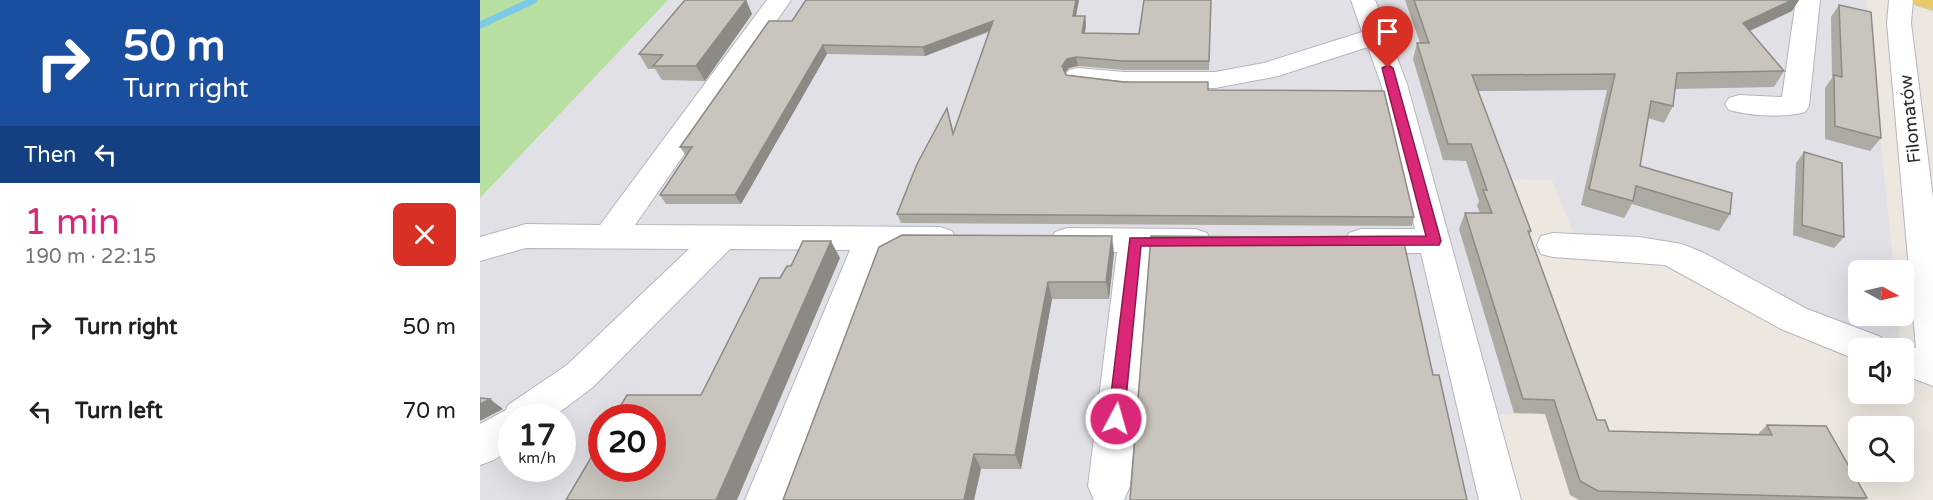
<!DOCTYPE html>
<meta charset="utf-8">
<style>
body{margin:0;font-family:"Varela Round",sans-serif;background:#f6f6f6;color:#202124;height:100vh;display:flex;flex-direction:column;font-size:22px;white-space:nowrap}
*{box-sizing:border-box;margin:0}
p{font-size:20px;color:#757577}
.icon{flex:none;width:33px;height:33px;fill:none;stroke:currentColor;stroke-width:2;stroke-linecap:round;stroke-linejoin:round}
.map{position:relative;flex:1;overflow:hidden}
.panel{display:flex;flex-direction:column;background:#fff;width:480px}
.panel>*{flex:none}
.banner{background:#1a4fa0;color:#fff;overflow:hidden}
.needle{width:39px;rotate:98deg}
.buttons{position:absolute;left:1368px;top:260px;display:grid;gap:12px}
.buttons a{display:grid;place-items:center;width:66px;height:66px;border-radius:9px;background:#fff;box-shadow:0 6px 24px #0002;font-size:30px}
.speed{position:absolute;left:18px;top:404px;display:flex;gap:12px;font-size:30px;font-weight:700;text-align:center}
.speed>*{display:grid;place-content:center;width:78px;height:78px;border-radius:50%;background:#fff;box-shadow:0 6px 24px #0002;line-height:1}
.speed small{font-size:15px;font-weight:400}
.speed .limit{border:9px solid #d22;background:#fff;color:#111}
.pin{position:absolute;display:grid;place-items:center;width:51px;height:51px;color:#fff;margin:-62px -26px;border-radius:50% 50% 50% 0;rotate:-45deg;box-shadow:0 0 6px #0007}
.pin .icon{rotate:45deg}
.me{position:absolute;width:66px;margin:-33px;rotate:6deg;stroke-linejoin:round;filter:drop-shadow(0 0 4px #0008)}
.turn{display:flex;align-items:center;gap:21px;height:126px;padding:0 24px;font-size:27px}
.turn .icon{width:78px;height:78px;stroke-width:2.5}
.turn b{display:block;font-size:42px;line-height:51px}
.then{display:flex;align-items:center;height:57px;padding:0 24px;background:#0003;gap:12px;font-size:22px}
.round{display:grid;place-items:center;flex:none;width:63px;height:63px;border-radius:9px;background:#f6f6f6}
.overview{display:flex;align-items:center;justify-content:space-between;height:102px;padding:0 24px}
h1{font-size:36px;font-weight:600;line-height:45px;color:#db2777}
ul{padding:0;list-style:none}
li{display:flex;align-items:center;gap:18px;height:84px;padding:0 24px}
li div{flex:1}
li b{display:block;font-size:22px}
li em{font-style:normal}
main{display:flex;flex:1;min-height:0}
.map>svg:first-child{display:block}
.industrial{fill:#e1e0e6;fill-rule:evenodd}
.green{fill:#b7dfa1}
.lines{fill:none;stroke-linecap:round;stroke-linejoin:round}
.stream{stroke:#7bcbe6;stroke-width:7}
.minor-casing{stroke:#b3b6bf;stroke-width:2}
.major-casing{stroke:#c8c8c8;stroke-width:2}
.minor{fill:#fff;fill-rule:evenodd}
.major{fill:#e7c86b;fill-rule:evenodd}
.wall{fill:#ada9a3}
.shaded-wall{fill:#8d8a85}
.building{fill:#c9c5be;stroke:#8d8a85;stroke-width:1.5}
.route{fill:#db2777;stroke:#8e194d;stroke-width:1.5}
.labels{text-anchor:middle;stroke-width:5;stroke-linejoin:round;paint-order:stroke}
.street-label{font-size:18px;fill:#2c2c2c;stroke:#fff}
</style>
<main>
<section class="panel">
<div class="banner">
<div class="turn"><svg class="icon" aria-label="right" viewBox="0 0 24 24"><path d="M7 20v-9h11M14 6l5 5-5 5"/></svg><div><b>50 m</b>Turn right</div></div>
<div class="then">Then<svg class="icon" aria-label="left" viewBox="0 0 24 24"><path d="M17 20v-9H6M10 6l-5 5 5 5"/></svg></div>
</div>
<div class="overview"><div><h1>1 min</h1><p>190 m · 22:15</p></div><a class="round" style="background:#d93025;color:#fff"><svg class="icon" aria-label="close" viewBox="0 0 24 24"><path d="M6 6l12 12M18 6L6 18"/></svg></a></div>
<ul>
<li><svg class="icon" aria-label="right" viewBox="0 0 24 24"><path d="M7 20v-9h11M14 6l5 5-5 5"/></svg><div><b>Turn right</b></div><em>50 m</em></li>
<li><svg class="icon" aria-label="left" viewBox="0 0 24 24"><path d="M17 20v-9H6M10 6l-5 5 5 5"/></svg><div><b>Turn left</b></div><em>70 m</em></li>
</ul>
</section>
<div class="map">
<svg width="1453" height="500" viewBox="0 0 1453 500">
<rect width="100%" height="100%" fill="#ede7e0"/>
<!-- industrial -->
<path class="industrial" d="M188 0H1386L1414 270H1378V315H1418L1421 348 1349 323 1204 247 1162 235 1094 234 1072 180 1020 179 1097 414H1012L1001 500H0V198ZM32 417H82V468H32ZM122 417H172V468H122Z"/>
<!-- green -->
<polygon class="green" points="0,0 188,0 0,198"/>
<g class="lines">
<!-- stream -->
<polyline class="stream" points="0,25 54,0"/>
<!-- minor casing -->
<g class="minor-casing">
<g id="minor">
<polygon points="287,0 311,0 155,225 460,227 472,231 476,239 472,247 460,251 403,251 307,500 265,500 370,250 250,249 113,387 73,417 32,417 32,448 14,460 0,465 0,424 26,410 28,405 87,365 209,249 46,248 0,261 0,237 46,224 120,225"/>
<polygon points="871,0 895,0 927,84 1041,500 999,500 941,253 881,253 869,249 865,241 869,233 881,229 935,229 901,84 888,47 798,76 735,88 644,88 589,82 585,76 589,70 598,68 644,72 735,72 784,63 882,32"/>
<path d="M1316 0H1340L1329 106 1325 112C1303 118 1271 116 1249 110L1245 104 1249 98 1259 95 1302 97Z"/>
<polygon points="1409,0 1433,0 1431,23 1453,198 1453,386 1424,375 1424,348 1414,348 1424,344 1436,348 1407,23"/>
<polygon points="587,228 715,229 727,233 731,241 727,249 715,253 670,253 650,486 644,500 614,500 608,486 637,252 587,252 575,248 571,240 575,232"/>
<polygon points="1073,233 1159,237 1202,244 1224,253 1327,309 1401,337 1406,348 1378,348 1378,360 1375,359 1301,329 1185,265 1073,257 1061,254 1057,245 1061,236"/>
</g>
</g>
<!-- major casing -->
<g class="major-casing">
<polygon id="major" points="1432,0 1453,0 1453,10 1436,5"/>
</g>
<!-- minor -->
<use href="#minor" class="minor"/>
<!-- major -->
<use href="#major" class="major"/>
</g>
<!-- wall -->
<g class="wall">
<polygon points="266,0 272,14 225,81 182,80 175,69 168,69 159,54"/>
<polygon points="326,0 599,0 596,16 605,16 606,25 605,33 659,34 731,0 729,70 644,70 598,66 589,68 585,73 586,75 728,90 934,217 932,226 421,223 417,214 467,108 474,133 509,32 445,56 347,54 261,204 186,204 180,195 206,156 200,147 312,21"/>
<polygon points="925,0 1319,0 1312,11 1270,31 1304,71 1294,87 1195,89 1193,106 1184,123 1168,118 1160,166 1250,214 1239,231 1152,204 1144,218 1101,205 1127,90 998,91 1051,231 1049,235 1117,420 1129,431 1278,434 1287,425 1387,498 1385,500 1099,500 1090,495 1065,414 1034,413 979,229 985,213 1000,213 997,206 999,201 986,161 963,160 933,59 937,43 940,43"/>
<polygon points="1359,5 1401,138 1390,151 1345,139 1345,88 1352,78 1351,17"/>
<polygon points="1324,152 1364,237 1354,248 1313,235 1316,163"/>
<polygon points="399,247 634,253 629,299 572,299 541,469 501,469 494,500 303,500"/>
</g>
<!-- shaded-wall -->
<g class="shaded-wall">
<polygon points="266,0 272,14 225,81 216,66"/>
<polygon points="596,0 599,0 594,25 593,16"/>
<polygon points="1312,0 1319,0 1312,11 1254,38 1263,23"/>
<polygon points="605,16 606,25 603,42 602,33"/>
<polygon points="513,21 514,29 445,56 443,47"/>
<polygon points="343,45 347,54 261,204 255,195"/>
<polygon points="596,57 598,66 589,68 583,75 582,66 587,59"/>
<polygon points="632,236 634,253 629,299 626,282"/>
<polygon points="351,241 360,258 257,500 236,500"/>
<polygon points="568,282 572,299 541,469 535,455"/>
<polygon points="10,399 23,409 0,421 0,404"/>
<polygon points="494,454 501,469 494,500 484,500"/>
</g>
<!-- building -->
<g class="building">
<polygon points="205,0 266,0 216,66 173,66 183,55 159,54"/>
<polygon points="326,0 596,0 593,16 605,16 602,33 659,34 664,0 731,0 729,61 643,61 596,57 587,59 582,66 586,75 643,82 728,82 728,90 904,91 934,217 417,214 437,164 467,108 473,134 513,21 443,47 343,45 255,195 180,195 212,147 200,147 289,21 312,21"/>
<polygon points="934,0 1312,0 1263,23 1304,71 1197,73 1193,106 1171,101 1160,166 1252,193 1250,214 1156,186 1153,201 1109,189 1135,74 992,75 1051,231 1048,231 1117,420 1125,420 1129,431 1292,435 1287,425 1346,426 1387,498 1118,491 1100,481 1074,400 1043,399 985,213 1012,213 1003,190 1007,190 991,144 968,144 937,43 949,43"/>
<polygon points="1359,5 1391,12 1401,138 1355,126 1354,75 1362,77"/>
<polygon points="1324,152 1362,163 1364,237 1322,225"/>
<polygon points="422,235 632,236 626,282 568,282 535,455 494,454 484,500 303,500 399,247"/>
<polygon points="671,236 923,238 953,375 959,375 987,500 650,500"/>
<polygon points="323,241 351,241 236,500 86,500 122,439 122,468 172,468 172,417 134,417 147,395 221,395 280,278 300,278 307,266 311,266"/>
<polygon points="0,398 10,399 0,404"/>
</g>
<!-- route -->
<polygon class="route" points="908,65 913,68 961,241 959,245 661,246 644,419 642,425 636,427 630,425 628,419 650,238 946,236 902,68"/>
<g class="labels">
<!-- street labels -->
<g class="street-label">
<text transform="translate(1430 119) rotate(-96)" y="6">Filomatów</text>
</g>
</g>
</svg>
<div class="buttons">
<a><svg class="needle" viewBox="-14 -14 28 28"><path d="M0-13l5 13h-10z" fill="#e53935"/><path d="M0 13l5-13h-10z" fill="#757577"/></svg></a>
<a><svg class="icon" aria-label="sound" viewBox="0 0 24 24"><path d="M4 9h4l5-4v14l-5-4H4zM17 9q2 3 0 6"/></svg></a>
<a><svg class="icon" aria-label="search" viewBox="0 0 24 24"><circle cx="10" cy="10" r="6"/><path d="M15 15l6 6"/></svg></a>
</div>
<div class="speed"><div>17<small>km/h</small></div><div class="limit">20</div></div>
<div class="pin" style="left:908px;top:68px;background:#d93025"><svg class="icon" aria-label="arrive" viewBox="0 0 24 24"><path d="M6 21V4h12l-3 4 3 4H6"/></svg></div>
<svg class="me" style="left:636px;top:419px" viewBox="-20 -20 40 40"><circle r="17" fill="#db2777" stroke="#fff" stroke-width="3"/><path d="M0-11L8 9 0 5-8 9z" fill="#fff"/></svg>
</div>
</main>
